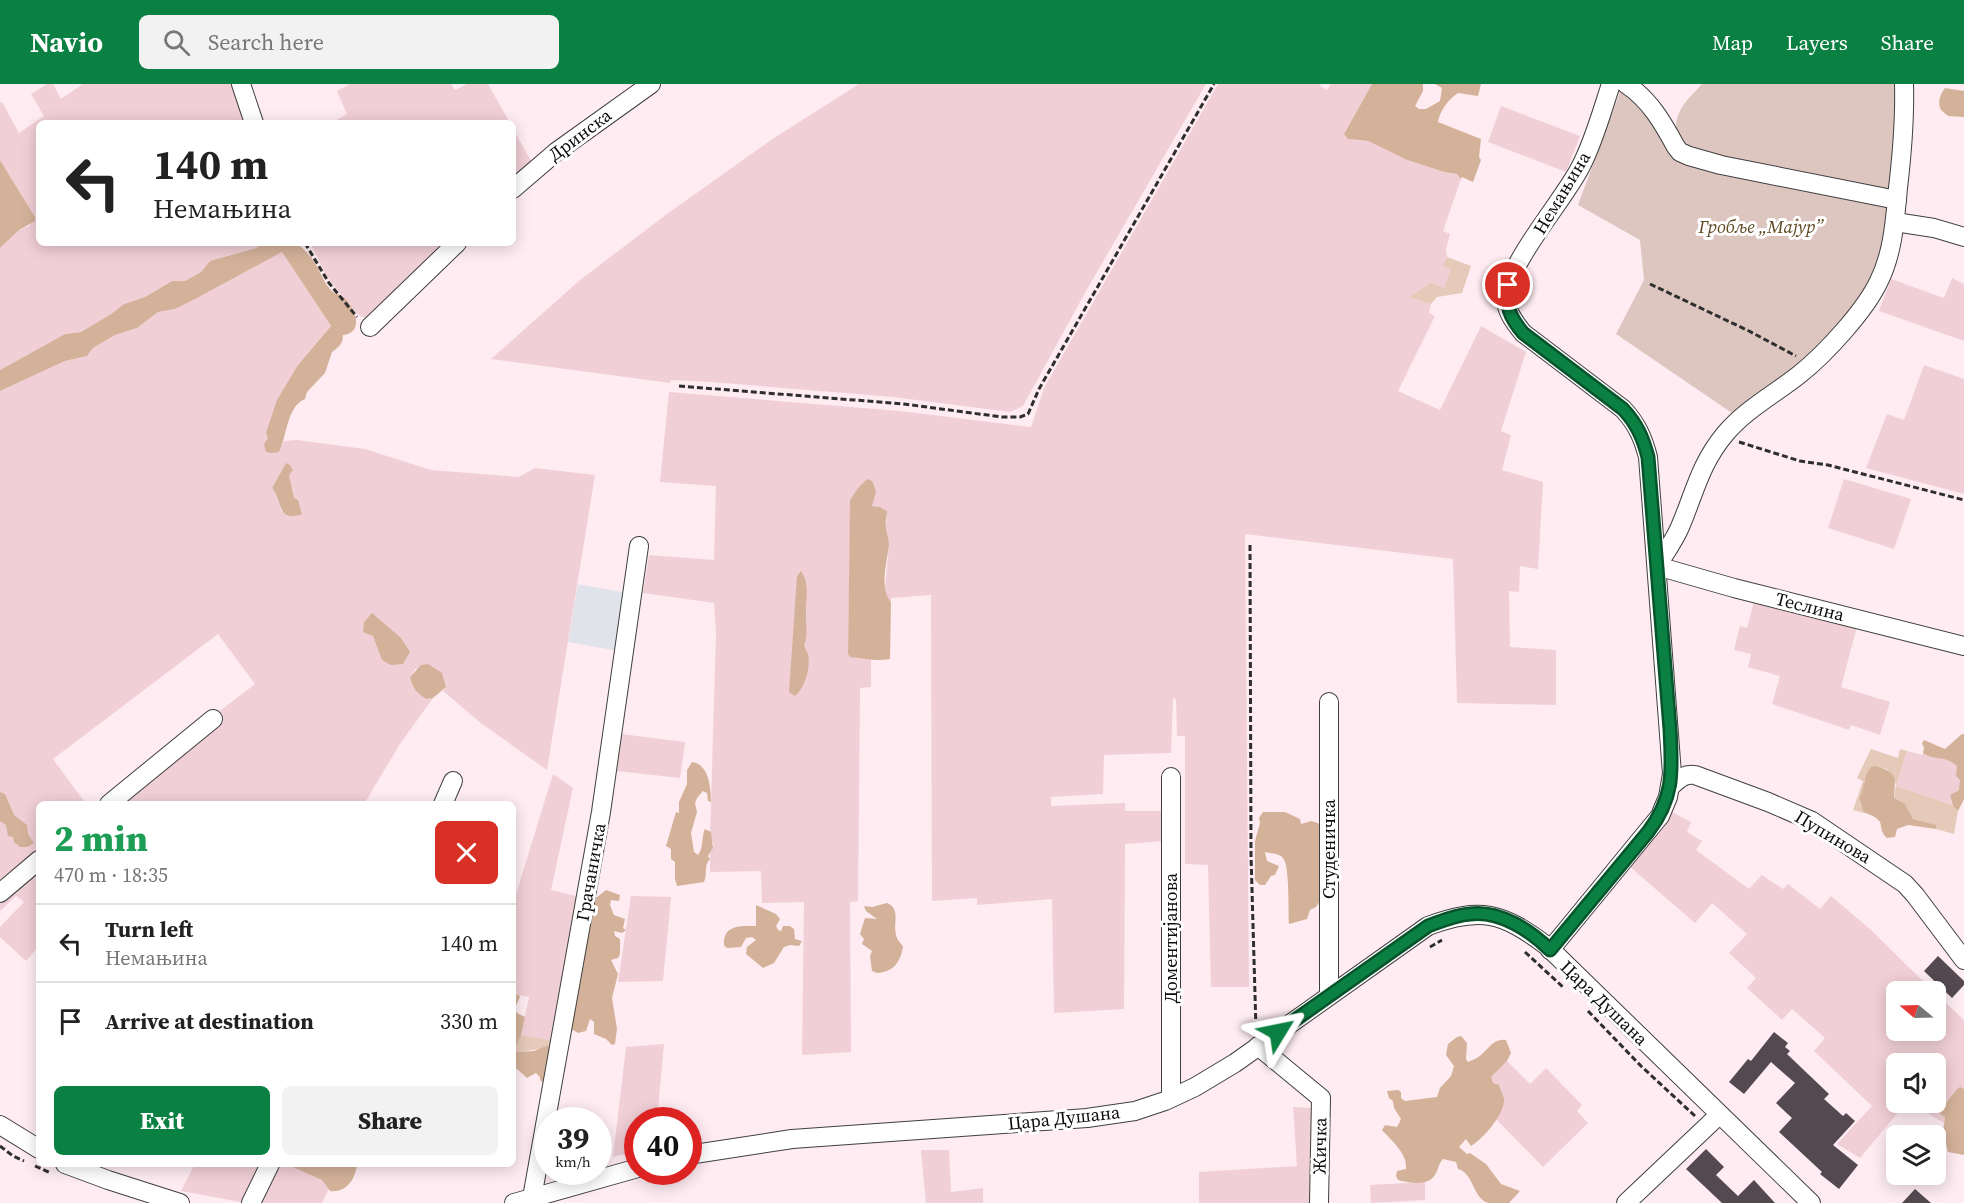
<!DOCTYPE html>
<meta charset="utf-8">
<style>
body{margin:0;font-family:"Source Serif 4",serif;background:#f2f2f2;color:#222;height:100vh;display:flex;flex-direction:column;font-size:22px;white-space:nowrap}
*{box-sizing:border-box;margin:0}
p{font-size:20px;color:#767676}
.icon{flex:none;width:33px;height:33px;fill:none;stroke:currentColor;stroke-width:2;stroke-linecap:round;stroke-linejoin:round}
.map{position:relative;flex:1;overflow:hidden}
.side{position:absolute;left:36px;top:717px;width:480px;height:366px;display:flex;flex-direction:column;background:#fff;border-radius:9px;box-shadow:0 3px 15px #0003}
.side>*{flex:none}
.hud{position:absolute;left:36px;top:36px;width:480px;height:126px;border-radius:9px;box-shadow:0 3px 15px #0003;background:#fff;color:#222;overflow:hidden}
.needle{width:39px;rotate:289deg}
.fabs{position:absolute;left:1886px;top:897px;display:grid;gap:12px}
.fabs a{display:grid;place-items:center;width:60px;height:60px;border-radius:9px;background:#fff;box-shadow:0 3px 15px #0003;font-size:30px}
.speed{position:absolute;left:534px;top:1023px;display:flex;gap:12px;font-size:30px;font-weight:700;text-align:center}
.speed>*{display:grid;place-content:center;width:78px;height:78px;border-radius:50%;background:#fff;box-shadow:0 3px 15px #0003;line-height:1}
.speed small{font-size:15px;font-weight:400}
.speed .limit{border:9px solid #d22;background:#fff;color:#111}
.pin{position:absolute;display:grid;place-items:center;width:51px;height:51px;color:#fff;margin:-26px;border:3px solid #fff;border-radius:50%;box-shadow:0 2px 6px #0007}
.me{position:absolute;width:66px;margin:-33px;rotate:55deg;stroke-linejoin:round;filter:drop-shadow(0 0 4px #0008)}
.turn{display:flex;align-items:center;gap:21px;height:126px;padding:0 18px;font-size:27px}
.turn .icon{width:78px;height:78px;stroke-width:2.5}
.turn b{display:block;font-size:42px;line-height:51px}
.round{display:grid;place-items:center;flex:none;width:63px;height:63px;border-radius:9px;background:#f2f2f2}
.head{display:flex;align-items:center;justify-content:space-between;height:102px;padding:0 18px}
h1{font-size:36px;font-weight:800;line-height:45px;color:#1e9e55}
.button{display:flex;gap:12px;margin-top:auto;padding:12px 18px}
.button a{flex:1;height:69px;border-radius:9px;background:#0b8043;color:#fff;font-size:24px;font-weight:800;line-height:69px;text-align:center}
.button a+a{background:#f2f2f2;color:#222}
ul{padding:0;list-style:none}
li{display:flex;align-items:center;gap:18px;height:78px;padding:0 18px;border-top:2px solid #e0e0e0}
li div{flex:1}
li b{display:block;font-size:22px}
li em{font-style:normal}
header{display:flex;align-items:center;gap:36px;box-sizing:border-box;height:84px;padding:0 30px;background:#0b8043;color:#fff}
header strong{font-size:28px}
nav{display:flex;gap:33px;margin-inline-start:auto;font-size:21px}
.search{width:420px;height:54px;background:#f2f2f2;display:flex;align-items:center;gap:15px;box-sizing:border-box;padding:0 21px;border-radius:9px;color:#767676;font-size:22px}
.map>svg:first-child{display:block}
.industrial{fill:#e1e3ea}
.farmland{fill:#f1cfd6;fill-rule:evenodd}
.green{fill:#e5c9b9}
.forest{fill:#d4b29a}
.cemetery{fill:#ddc6c0}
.building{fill:#544951}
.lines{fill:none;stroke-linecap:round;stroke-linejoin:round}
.minor-casing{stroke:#3f3f3f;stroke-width:20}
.path{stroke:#2e2e2e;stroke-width:3;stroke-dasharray:6 3;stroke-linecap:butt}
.minor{stroke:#fff;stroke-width:18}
.route-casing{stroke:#07532c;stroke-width:15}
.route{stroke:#0b8043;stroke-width:10}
.labels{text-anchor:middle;stroke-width:6;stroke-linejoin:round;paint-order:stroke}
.street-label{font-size:18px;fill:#0c0c0c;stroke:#fff}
.park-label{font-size:18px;font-style:italic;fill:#5e4a22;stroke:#fff}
</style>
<header>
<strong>Navio</strong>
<div class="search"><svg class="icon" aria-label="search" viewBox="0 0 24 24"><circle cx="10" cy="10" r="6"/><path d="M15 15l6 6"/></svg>Search here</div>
<nav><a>Map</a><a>Layers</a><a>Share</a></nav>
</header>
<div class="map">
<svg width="1964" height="1119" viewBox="0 0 1964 1119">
<rect width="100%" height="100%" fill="#feecf2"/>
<!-- industrial -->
<polygon class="industrial" points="578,500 627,509 618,567 568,558"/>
<!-- farmland -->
<g class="farmland">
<polygon points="47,0 53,0 61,15 83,0 234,0 246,39 229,37 218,39 39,39 39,159 263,159 256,164 210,177 201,188 185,197 172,197 145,213 124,220 111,230 81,248 65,250 0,286 0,164 19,146 29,142 35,133 0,76 0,19 2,18 19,49 44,32 31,10"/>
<polygon points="350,0 451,0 455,6 467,0 488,0 510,39 331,39 347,30 337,7"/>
<polygon points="859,0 1206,0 1086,207 1023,322 1010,328 893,313 711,298 671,296 670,299 491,275 580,196 667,130 774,54"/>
<polygon points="1218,0 1321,0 1320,2 1327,6 1331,0 1372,0 1344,50 1354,56 1368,57 1407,76 1444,88 1457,90 1461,95 1443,147 1450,150 1446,165 1447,173 1444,182 1451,185 1444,204 1409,213 1431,220 1429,229 1435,232 1398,307 1440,326 1481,242 1526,268 1501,347 1511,351 1502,386 1543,398 1538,485 1520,482 1519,508 1509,507 1510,563 1556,566 1556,621 1457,619 1453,475 1245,450 1249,903 1211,903 1208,781 1185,780 1185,652 1177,652 1176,615 1173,614 1171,669 1104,671 1103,710 1051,713 1051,722 1125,719 1125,727 1164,727 1164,757 1125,760 1124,925 1054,929 1052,815 977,821 977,814 932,817 931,511 891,514 891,518 887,513 885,504 889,461 886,442 887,431 887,427 880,423 871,422 872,416 867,396 858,404 851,416 850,443 848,570 853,573 861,573 871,576 871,603 860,604 858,817 850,818 851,968 802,971 804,818 762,819 761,787 710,788 710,769 714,760 710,754 716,549 714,519 643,509 649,471 714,476 716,402 660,398 669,308 900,327 1031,343 1044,304"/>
<polygon points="1501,22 1580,52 1566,88 1488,58"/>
<polygon points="513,45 531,77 513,94"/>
<polygon points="310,159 448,159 402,205 366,233 362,233 356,229 341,211 326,191"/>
<path d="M282 168 331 242 298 281 279 368 284 357 297 356 365 365 431 386 519 393 535 384 595 391 547 686 482 640 443 607 446 603 416 584 410 593 412 602 426 615 433 614 400 660 364 720H115L216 630 255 600 218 550 53 675 86 720H39V767L0 800V307L65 277 87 272 93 264 115 251 137 244 158 228 175 225ZM286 379 294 414 298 417 288 432 281 426 276 408 272 404Z"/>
<polygon points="1952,194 1964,200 1964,257 1879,227 1891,195 1944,214"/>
<polygon points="1924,281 1964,295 1964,410 1866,384 1887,330 1904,336"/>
<polygon points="1844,395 1911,415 1894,465 1828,444"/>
<polygon points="1755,513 1858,539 1841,603 1890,618 1880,651 1851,641 1849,646 1772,620 1780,592 1748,583 1751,570 1734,566 1740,542 1747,544"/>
<polygon points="621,650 685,658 680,694 617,687"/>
<polygon points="1907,667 1922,671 1923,669 1937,673 1942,673 1956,679 1961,700 1959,706 1950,711 1952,721 1896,702"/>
<polygon points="553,690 573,704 551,806 580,813 555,957 521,951 529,913 513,910 513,820"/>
<polygon points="1672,728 1691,738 1687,748 1702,757 1696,766 1749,805 1762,791 1783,805 1788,800 1820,825 1831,812 1871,846 1933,907 1896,908 1896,946 1935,946 1935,909 1964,936 1964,1005 1960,1004 1942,1025 1945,1032 1944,1039 1911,1019 1935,1018 1935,980 1896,980 1896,1018 1906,1019 1860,1074 1837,1060 1872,1022 1814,967 1825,954 1792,925 1782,936 1747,904 1756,894 1729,869 1747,850 1712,819 1695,839 1630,783 1665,742"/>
<polygon points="39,783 39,862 26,877 0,853 0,843 24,818 16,812 0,827 0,815"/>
<polygon points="631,812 671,813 663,897 618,898"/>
<polygon points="664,960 657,1036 638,1036 637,1067 613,1073 626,963"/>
<polygon points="1507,977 1530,1000 1546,984 1582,1021 1577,1027 1588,1039 1543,1083 1496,1035 1499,1032 1476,1007"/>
<polygon points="1293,1023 1313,1024 1312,1119 1199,1119 1199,1088 1297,1082"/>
<polygon points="921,1066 949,1066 951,1108 983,1104 983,1119 926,1119"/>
<polygon points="195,1080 260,1080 241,1118 181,1107"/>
<polygon points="277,1080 285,1080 301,1085 304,1088 308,1088 322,1096 329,1104 322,1119 263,1119 261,1115"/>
<polygon points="1425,1098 1425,1116 1371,1119 1370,1101"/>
</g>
<!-- green -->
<g class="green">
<polygon points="1447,173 1471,182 1462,209 1437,213 1431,220 1409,213 1431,199 1444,204 1451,185 1443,182"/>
<polygon points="1871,665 1898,674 1900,665 1907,667 1896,702 1952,721 1958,727 1954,750 1936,745 1935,741 1913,735 1907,724 1894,714 1896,700 1887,685 1876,682 1864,697 1864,706 1859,715 1861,722 1876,732 1853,726 1863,697 1857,694"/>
<path d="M521 951 555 957 553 965C541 963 530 967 517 968L516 963Z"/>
</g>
<!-- forest -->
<g class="forest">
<path d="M1372 0H1423V7L1415 22 1419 25H1426L1440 17 1442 4 1435 0H1481L1478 12 1458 9C1448 16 1440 26 1438 38L1481 55 1479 73 1481 76 1473 98 1462 93 1461 95 1457 90 1444 88 1407 76 1368 57 1348 55 1344 50Z"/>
<path d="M1945 4 1964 7V33L1948 32 1941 26C1937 19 1940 10 1945 4Z"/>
<polygon points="0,76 35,133 35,137 19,146 0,164"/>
<path d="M263 159H297C303 165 309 170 313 176 320 185 324 201 333 208 335 210 339 210 342 212 354 221 366 248 343 251 343 260 339 263 332 268L325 289 307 308 305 315C287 322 287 352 279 368L271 369 266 368 264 360 268 354 266 349 277 316 298 281 331 242 282 168 195 215 175 225 158 228 137 244 115 251 93 264 87 272 65 277 0 307V286L65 250 81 248 111 230 124 220 145 213 172 197H185L201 188 210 177 256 164Z"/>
<path d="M286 379 290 381 293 386 289 391 294 414 298 416 302 430C276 439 283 416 272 404Z"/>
<path d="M867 395 872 397 876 407 872 422 880 423 887 427C887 433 885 437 886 442 886 448 889 454 889 461 887 479 879 503 891 518L890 575C876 578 863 574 850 573L848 570 850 416 858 404Z"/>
<path d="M801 487C810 501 806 513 806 528 805 540 809 550 804 561 805 565 807 567 808 570 811 583 805 604 795 612L789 608 797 492Z"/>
<polygon points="372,529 401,554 410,568 403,580 391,581 382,576 373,552 363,548 364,538"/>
<path d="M428 580 442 589 446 603 433 614 426 615C417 609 412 604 410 593L421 581Z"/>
<path d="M1962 650H1964V715L1958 727 1953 722 1950 711 1959 706 1960 696 1956 692 1957 682C1946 671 1934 677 1923 669L1924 664 1922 659 1924 656 1945 665Z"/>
<path d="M692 678C709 680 711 704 711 718L708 717 707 709 703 707 697 714 695 719 697 728 691 749 694 768 698 771C704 763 701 753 705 745L711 748 713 764 708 772 710 775C703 782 708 790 704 798L677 802 675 795V778L671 775V765L666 762 676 728 679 729V718L687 700V686Z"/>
<path d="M1876 682C1899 689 1895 694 1894 714L1905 720 1913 735 1936 741V745L1908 741 1897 745 1895 753 1887 754C1874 741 1891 739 1864 728L1859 715C1865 704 1863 692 1871 683Z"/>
<polygon points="0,708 5,710 14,731 27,741 28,750 34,759 27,763 20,763 14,758 13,753 8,752 6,741 0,737"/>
<path d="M1263 728H1285L1300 735 1301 740 1311 737 1318 739 1322 746 1320 805 1322 814 1316 823 1310 826 1307 835 1289 840C1288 828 1290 782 1283 774 1279 769 1271 770 1265 768L1267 777 1279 782 1275 791 1271 792 1265 801H1260L1255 796V757L1260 739 1259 734Z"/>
<polygon points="606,806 620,811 619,817 611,816 610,821 614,831 625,835 623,844 626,846 622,849 614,847 615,852 620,855 620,870 618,874 611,876 618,890 612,914 617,945 615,960 612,961 606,955 594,950 594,938 590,935 586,947 578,949 573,946 567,947 591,820 596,814"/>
<path d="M887 819C901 825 893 839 896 850 896 855 901 859 903 863 900 879 893 888 877 889L872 887 870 872 872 867 862 860 864 855 860 850 865 834 877 835 866 827 864 822 872 823Z"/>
<path d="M756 821 776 830 780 835 776 842 778 846 781 847 783 842H790L794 845 795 855 802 857 799 862 790 861 784 863 774 879 763 884 746 870 747 863 756 856 752 853 746 854 741 863 727 864 724 861C723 840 741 842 756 842Z"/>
<polygon points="513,910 519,911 520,913 515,924 517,929 525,933 521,951 516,963 517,968 534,967 546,962 551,962 545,984 547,1002 540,996 540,993 536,989 527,994 517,985 513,987"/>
<path d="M1461 952 1467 959 1466 975 1468 978C1472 976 1478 974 1481 971 1489 964 1494 954 1506 956L1511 969 1507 977 1491 993 1493 999 1499 1001C1500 1005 1503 1011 1504 1015 1505 1030 1483 1055 1471 1062L1466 1055 1459 1063 1467 1070 1470 1069 1486 1080 1501 1100 1520 1107 1509 1119C1503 1119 1495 1119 1489 1119 1473 1116 1474 1089 1458 1085L1456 1078 1443 1075C1438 1081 1439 1083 1436 1089 1430 1103 1409 1099 1398 1096L1396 1092 1397 1087 1406 1085C1408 1070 1391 1056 1382 1046L1385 1041 1397 1043 1401 1035 1394 1024 1393 1017 1389 1014 1387 1007 1398 1006 1401 1008V1014L1405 1017 1437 1013 1440 1004 1451 992 1454 982 1446 971 1448 960 1457 953Z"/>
<path d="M1960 1003 1964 1005V1071L1948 1068 1946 1059 1943 1057 1935 1066V1052L1923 1051 1927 1049 1940 1050 1943 1047 1945 1033 1940 1030C1942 1024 1955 1006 1960 1003Z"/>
<path d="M286 1080H357V1081C355 1096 346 1109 330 1107L322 1096Z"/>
</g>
<!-- cemetery -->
<path class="cemetery" d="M1623 0 1676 52C1674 26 1686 18 1702 0H1895V56L1890 108 1878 186 1839 245 1792 286 1732 329 1616 250 1644 196 1640 156 1578 121Z"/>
<!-- building -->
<g class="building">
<polygon points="1938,872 1964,897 1964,901 1952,914 1924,887"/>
<polygon points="1774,948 1788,959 1785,963 1790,967 1787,970 1829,1010 1824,1015 1843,1032 1846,1029 1855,1037 1833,1061 1858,1081 1839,1105 1820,1090 1822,1088 1779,1048 1792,1034 1776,1019 1795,999 1771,978 1744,1010 1729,998 1748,975 1751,977"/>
<polygon points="1706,1065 1724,1083 1716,1091 1738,1112 1754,1096 1775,1119 1722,1119 1686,1085"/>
<polygon points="1915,1105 1931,1119 1902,1119"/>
</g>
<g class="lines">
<!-- minor casing -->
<g class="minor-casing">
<g id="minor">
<polyline points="241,0 254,39"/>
<path d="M1626 0C1650 16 1663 39 1676 63L1680 68 1689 72 1721 81 1897 116"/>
<path d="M1904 0C1905 35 1902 70 1898 104 1895 136 1893 169 1879 197 1865 227 1825 270 1800 290 1775 310 1746 325 1725 350 1700 380 1695 408 1680 443 1674 457 1665 469 1657 482L1734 504 1964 562"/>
<polyline points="513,105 556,68 651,0"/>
<polyline points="1895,138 1934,144 1964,153"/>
<polyline points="370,243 457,159"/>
<path d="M1670 703C1678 696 1684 689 1695 691L1768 718 1812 737 1905 800 1915 811 1964 876"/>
<polyline points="109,720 213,635"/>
<polyline points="443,720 453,697"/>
<polyline points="0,809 39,776"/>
<path d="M1550 866 1660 732 1668 713 1672 690 1648 373C1643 354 1637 340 1623 325L1523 249C1516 240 1507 229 1506 217 1505 181 1563 118 1581 82 1594 57 1602 27 1611 0"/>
<polyline points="1329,912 1329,618"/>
<polyline points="1258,962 1321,1014 1319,1119"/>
<polyline points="1171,1014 1171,693"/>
<polyline points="0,1041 39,1065"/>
<path d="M688 1071 792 1055 1087 1034 1135 1027 1165 1017 1195 1003 1235 979 1428 842C1481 822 1503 829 1547 862L1811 1119"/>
<polyline points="65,1080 108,1096 180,1119"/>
<polyline points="532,1114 601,728 639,462"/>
<polyline points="251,1119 270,1080"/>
<polyline points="514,1119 638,1084"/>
<polyline points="1626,1119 1719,1031"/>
</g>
</g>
<!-- path -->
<g class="path">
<polyline points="305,159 329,199 357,233"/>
<polyline points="1650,200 1749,247 1796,272"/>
<polyline points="679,302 904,320 1002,333 1020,333 1028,330 1039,305 1214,0"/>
<polyline points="1739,358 1800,377 1828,381 1964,416"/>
<polyline points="1250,461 1251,771 1256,945"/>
<polyline points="1430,863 1442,856"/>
<polyline points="1525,868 1564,904"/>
<polyline points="1588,927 1641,982 1695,1032"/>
<polyline points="0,1062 13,1072 24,1077"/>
<polyline points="35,1082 51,1089"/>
<polyline points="650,1095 680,1088"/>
</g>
<!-- minor -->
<use href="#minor" class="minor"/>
</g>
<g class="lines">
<!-- route casing -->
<g class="route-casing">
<path id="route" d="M1278 948 1428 842C1442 837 1455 831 1470 830 1499 826 1530 846 1550 866L1648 748C1675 713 1672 686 1670 645L1648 373C1643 354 1637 340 1623 325L1523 249C1509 232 1506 223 1508 201"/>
</g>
<!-- route -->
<use href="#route" class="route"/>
</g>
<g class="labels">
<!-- street labels -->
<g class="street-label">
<text transform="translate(580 51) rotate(-37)" y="6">Дринска</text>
<text transform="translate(1562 109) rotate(-59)" y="6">Немањина</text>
<text transform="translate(1810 523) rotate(14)" y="6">Теслина</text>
<text transform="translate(1833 753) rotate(31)" y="6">Пупинова</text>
<text transform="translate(1329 765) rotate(-90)" y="6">Студеничка</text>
<text transform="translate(591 788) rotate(-80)" y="6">Грачаничка</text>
<text transform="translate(1171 854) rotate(-90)" y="6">Доментијанова</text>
<text transform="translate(1604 919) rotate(44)" y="6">Цара Душана</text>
<text transform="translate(1064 1034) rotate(-6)" y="6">Цара Душана</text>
<text transform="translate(1320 1062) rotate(-89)" y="6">Жичка</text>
</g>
<!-- park labels -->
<g class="park-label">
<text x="1761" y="149">Гробље „Мајур”</text>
</g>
</g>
</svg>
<div class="fabs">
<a><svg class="needle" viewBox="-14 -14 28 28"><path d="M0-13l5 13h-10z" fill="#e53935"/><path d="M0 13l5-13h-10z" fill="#767676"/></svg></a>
<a><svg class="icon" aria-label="sound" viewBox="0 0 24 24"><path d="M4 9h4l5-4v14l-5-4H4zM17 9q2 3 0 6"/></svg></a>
<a><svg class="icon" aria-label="layers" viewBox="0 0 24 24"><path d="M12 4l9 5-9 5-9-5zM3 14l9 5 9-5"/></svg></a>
</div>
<div class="speed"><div>39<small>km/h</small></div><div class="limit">40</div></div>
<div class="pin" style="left:1508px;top:201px;background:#d93025"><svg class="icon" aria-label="arrive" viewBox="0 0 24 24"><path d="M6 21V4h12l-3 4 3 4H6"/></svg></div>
<svg class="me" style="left:1278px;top:948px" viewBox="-20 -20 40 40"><path d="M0-17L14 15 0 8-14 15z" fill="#0b8043" stroke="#fff" stroke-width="4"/></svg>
<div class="hud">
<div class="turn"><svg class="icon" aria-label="left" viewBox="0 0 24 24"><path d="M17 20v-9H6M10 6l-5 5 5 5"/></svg><div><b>140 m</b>Немањина</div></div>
</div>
<section class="side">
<div class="head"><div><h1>2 min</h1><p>470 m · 18:35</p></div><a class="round" style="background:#d93025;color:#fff"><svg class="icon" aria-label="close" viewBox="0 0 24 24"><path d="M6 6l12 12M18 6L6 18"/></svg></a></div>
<ul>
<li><svg class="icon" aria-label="left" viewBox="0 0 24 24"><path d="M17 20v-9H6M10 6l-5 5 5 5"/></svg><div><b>Turn left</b><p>Немањина</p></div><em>140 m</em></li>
<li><svg class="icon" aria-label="arrive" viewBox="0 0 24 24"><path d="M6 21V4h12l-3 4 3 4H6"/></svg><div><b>Arrive at destination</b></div><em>330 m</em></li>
</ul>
<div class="button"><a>Exit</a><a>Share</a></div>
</section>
</div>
